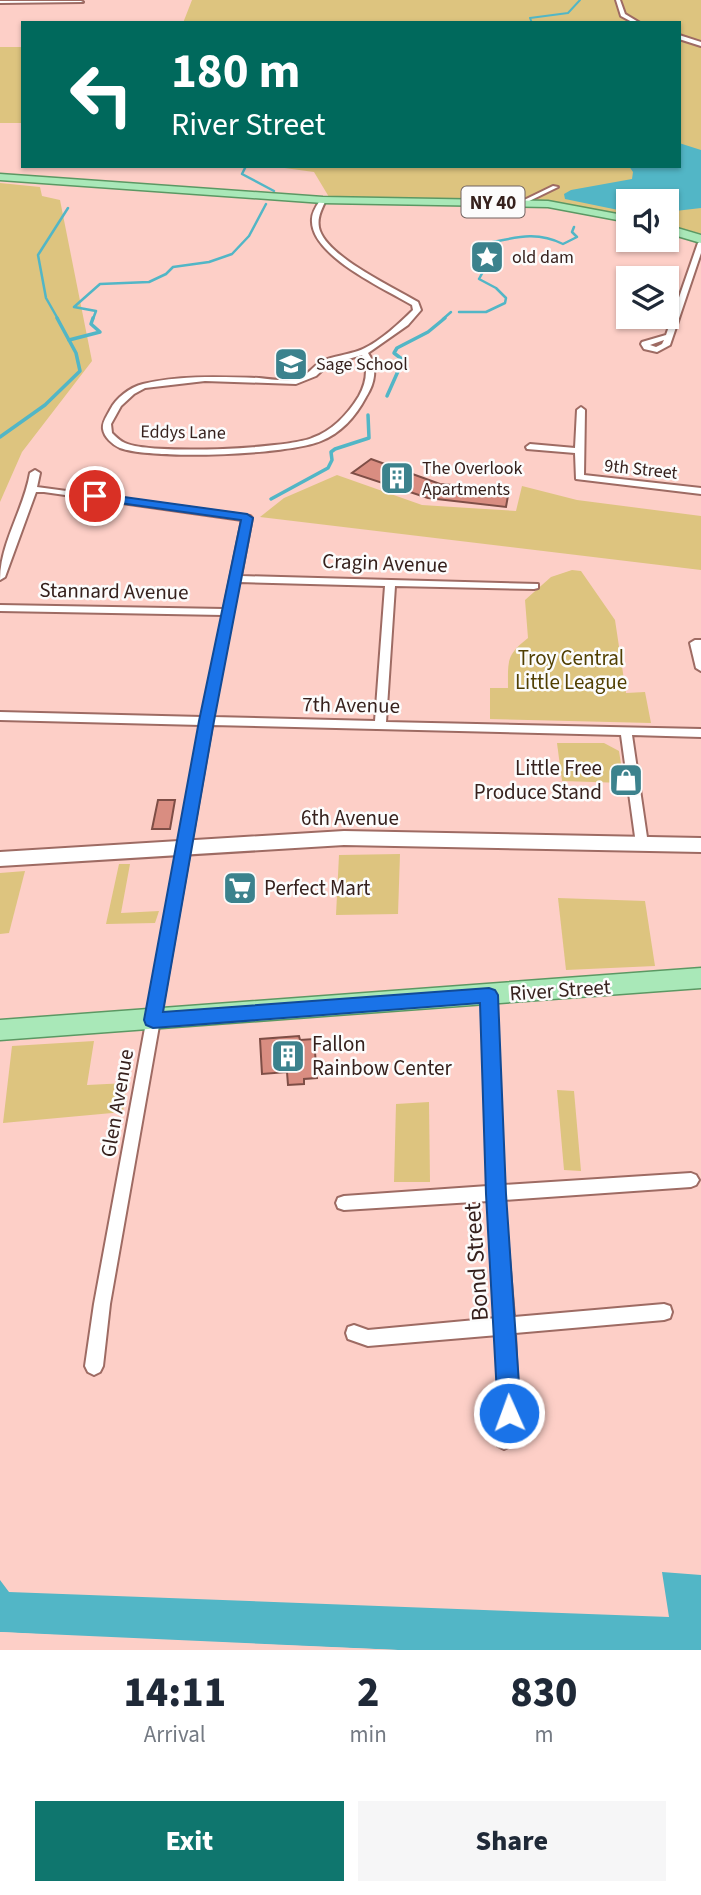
<!DOCTYPE html>
<style>
body{margin:0;font-family:"Source Sans 3",sans-serif;background:#f6f6f7;color:#1f2937;height:100vh;display:flex;flex-direction:column;font-size:26px;white-space:nowrap}
*{box-sizing:border-box;margin:0}
p{font-size:23px;color:#747a83}
.icon{flex:none;width:38px;height:38px;fill:none;stroke:currentColor;stroke-width:2;stroke-linecap:round;stroke-linejoin:round}
.map{position:relative;height:1650px;overflow:hidden}
.drawer{display:flex;flex-direction:column;background:#fff;flex:1}
.drawer>*{flex:none}
.guide{position:absolute;left:21px;top:21px;width:660px;height:147px;border-radius:0px;box-shadow:0 2px 5px #0004;background:#00695c;color:#fff;overflow:hidden}
.tools{position:absolute;left:616px;top:189px;display:grid;gap:14px}
.tools a{display:grid;place-items:center;width:63px;height:63px;border-radius:0px;background:#fff;box-shadow:0 2px 5px #0004;font-size:35px}
.pin{position:absolute;display:grid;place-items:center;width:60px;height:60px;color:#fff;margin:-30px;border:4px solid #fff;border-radius:50%;box-shadow:0 2px 7px #0007}
.me{position:absolute;width:77px;margin:-38px;rotate:358deg;stroke-linejoin:round;filter:drop-shadow(0 0 5px #0008)}
.turn{display:flex;align-items:center;gap:24px;height:147px;padding:0 35px;font-size:32px}
.turn .icon{width:91px;height:91px;stroke-width:2.5}
.turn b{display:block;font-size:49px;line-height:60px}
.eta{display:flex;justify-content:space-evenly;align-items:center;height:119px;text-align:center}
.eta b{font-size:42px;font-weight:800;line-height:49px}
.action{display:flex;gap:14px;margin-top:auto;padding:14px 35px}
.action a{flex:1;height:80px;border-radius:0px;background:#0f766e;color:#fff;font-size:28px;font-weight:800;line-height:80px;text-align:center}
.action a+a{background:#f6f6f7;color:#1f2937}
.map>svg:first-child{display:block}
.green{fill:#ddc47f}
.water{fill:#52b6c6}
.pier{fill:#fdcfc7}
.lines{fill:none;stroke-linecap:round;stroke-linejoin:round}
.stream-far2{stroke:#52b6c6;stroke-width:2}
.stream-far1{stroke:#52b6c6;stroke-width:2.5}
.stream{stroke:#52b6c6;stroke-width:3.5}
.building{fill:#d98d81;stroke:#7e4e46;stroke-width:2}
.street-casing{stroke:#9e6b63;stroke-width:4}
.secondary-casing{stroke:#9e6b63;stroke-width:4}
.primary-casing{stroke:#5b9863;stroke-width:3}
.street{fill:#fff;fill-rule:evenodd}
.secondary{fill:#fff;fill-rule:evenodd}
.primary{fill:#a9e8b8;fill-rule:evenodd}
.route{fill:#1a73e8;stroke:#114b97;stroke-width:2}
.labels{text-anchor:middle;stroke-width:5;stroke-linejoin:round;paint-order:stroke}
.far-poi-label{font-size:18px;fill:#36211d;stroke:#fcfcfc;text-anchor:start}
.far-street-label{font-size:18px;fill:#36211d;stroke:#fcfcfc}
.shield{fill:#fcfcfc;stroke:#716360;stroke-width:2}
.shield-label{font-size:19px;font-weight:bold;fill:#36211d}
.street-label{font-size:21px;fill:#36211d;stroke:#fcfcfc}
.park-label{font-size:21px;fill:#513f02;stroke:#fcfcfc}
.poi-label{font-size:21px;fill:#36211d;stroke:#fcfcfc;text-anchor:start}
.near-street-label{font-size:24px;fill:#36211d;stroke:#fcfcfc}
</style>
<div class="map">
<svg width="701" height="1650" viewBox="0 0 701 1650">
<rect width="100%" height="100%" fill="#fdcfc7"/>
<!-- green -->
<g class="green">
<polygon points="192,0 701,0 701,234 667,224 667,201 628,201 628,215 557,202 329,197 314,172 270,166 679,166 679,23 183,23"/>
<rect x="0" y="47" width="23" height="76"/>
<polygon points="0,183 40,187 42,196 60,200 92,361 22,452 0,502"/>
<polygon points="337,475 422,505 516,511 522,486 577,500 701,516 701,570 260,517 284,498"/>
<path d="M572 570 581 571 615 620 626 693 645 692 651 723 490 719V688H508C508 661 506 655 528 638L525 600 551 577Z"/>
<polygon points="557,743 604,743 619,751 624,783 562,781"/>
<polygon points="400,854 398,914 336,915 339,855"/>
<polygon points="119,864 130,864 121,913 159,911 155,923 106,924"/>
<polygon points="25,871 9,933 0,934 0,873"/>
<polygon points="558,898 645,901 655,966 566,970"/>
<polygon points="94,1041 87,1085 127,1083 123,1112 3,1123 12,1046"/>
<polygon points="557,1090 574,1091 581,1171 564,1170"/>
<polygon points="429,1102 430,1182 394,1182 396,1104"/>
</g>
<!-- water -->
<g class="water">
<polygon points="679,143 701,150 701,208 667,212 667,201 628,201 628,212 565,199 564,194 571,190 632,179 633,172 629,166 679,166"/>
<polygon points="662,1572 701,1575 701,1650 398,1650 0,1632 0,1580 9,1592 669,1617"/>
</g>
<!-- pier -->
<polygon class="pier" points="0,1632 108,1638 398,1650 317,1650 108,1641 0,1636"/>
<g class="lines">
<!-- stream-far2 -->
<polyline class="stream-far2" points="532,23 530,18 568,13 580,0"/>
<!-- stream-far1 -->
<g class="stream-far1">
<polyline points="246,166 242,174 274,191"/>
<path d="M459 312H486L505 303 506 298 496 288 479 279 485 268 489 243C517 237 537 231 563 244L577 237 572 232 574 227"/>
<polyline points="58,319 46,298 38,255 68,208"/>
<polyline points="93,319 96,311 74,307 100,284 149,282 166,274 173,267 209,262 232,254 249,236 266,204"/>
<polyline points="443,319 451,312"/>
</g>
<!-- stream -->
<g class="stream">
<polyline points="69,340 100,332 91,324 93,318"/>
<polyline points="387,396 403,360 394,353 397,348 428,332 445,318"/>
<polyline points="0,437 45,405 80,371 76,353 57,318"/>
<polyline points="271,499 328,468 332,460 331,452 335,449 369,438 368,415"/>
</g>
</g>
<!-- building -->
<g class="building">
<polygon points="371,459 440,484 509,490 506,507 428,498 352,473"/>
<polygon points="158,800 175,800 170,829 152,829"/>
<polygon points="299,1036 300,1040 314,1039 317,1078 304,1079 304,1084 288,1085 287,1072 262,1074 260,1039"/>
</g>
<g class="lines">
<!-- street casing -->
<g class="street-casing">
<g id="street">
<polygon points="616,0 620,0 625,14 640,23 634,23 621,16"/>
<polygon points="0,1 81,1 83,2 0,3"/>
<polygon points="679,35 701,42 701,46 679,39"/>
<polygon points="553,186 558,187 523,204 518,203"/>
<path d="M321 199 326 200C321 210 316 220 320 231 330 258 393 287 418 302L421 310 408 325 368 353C378 367 375 383 366 397 356 416 341 433 321 441 288 455 153 460 120 448 113 445 104 437 103 429 102 422 107 416 110 410 116 398 130 387 143 384 179 375 222 377 259 378 270 379 286 382 296 379 308 376 313 366 322 361 333 356 347 355 358 351 376 345 400 323 413 310L412 305C385 289 309 255 312 219 312 212 317 205 321 199ZM362 355C369 369 366 383 359 396 348 414 332 431 312 438 284 449 150 455 125 443 120 441 116 437 112 433L111 424 121 406 134 394 145 388 205 381 296 384 316 376 328 365Z"/>
<path d="M701 241V253L670 345 657 352 644 349 641 344 642 342 666 335 698 243ZM664 340 662 344 656 347 650 345Z"/>
<polygon points="581,407 585,410 584,475 701,488 701,494 576,479 575,453 527,449 526,447 530,444 575,448 577,410"/>
<path d="M35 470 40 473 37 487 250 516 252 518 241 576 538 584V588L534 589 395 586 386 722 701 729V737L632 735 648 844 646 847H638L636 844 621 735 212 725 110 1304 103 1366 100 1372 94 1375 88 1372 85 1366 94 1304 201 725 0 720V712L202 717 223 615 0 611V605L224 609 242 520 44 492H36L5 577 0 580C0 543 24 509 30 473ZM239 582 385 586 375 721 213 717Z"/>
<polygon points="695,640 701,640 701,671 696,668 690,643"/>
<polygon points="489,989 494,991 496,995 503,1185 691,1173 696,1175 699,1180 696,1185 691,1187 504,1200 514,1317 664,1304 670,1306 672,1312 670,1318 664,1320 515,1333 519,1429 510,1446 504,1449 498,1446 495,1440 501,1428 498,1335 368,1346 348,1339 346,1333 348,1327 354,1325 368,1330 497,1318 489,1201 344,1210 338,1208 336,1203 338,1198 344,1196 488,1186 482,995 484,991"/>
</g>
</g>
<!-- secondary casing -->
<g class="secondary-casing">
<polygon id="secondary" points="344,831 701,838 701,852 344,845 0,866 0,852"/>
</g>
<!-- primary casing -->
<g class="primary-casing">
<g id="primary">
<polygon points="0,174 323,197 548,201 628,216 628,222 548,207 323,203 0,180"/>
<polygon points="667,225 701,235 701,243 667,233"/>
<polygon points="701,968 701,988 0,1040 0,1020"/>
</g>
</g>
<!-- street -->
<use href="#street" class="street"/>
<!-- secondary -->
<use href="#secondary" class="secondary"/>
<!-- primary -->
<use href="#primary" class="primary"/>
</g>
<!-- route -->
<polygon class="route" points="95,493 247,514 253,518 214,721 163,1012 489,988 495,990 498,995 506,1194 521,1413 517,1421 509,1424 501,1421 498,1413 486,1194 480,1003 153,1028 146,1025 144,1020 199,721 241,520 91,499 89,496"/>
<!-- icons -->
<defs>
<g id="sight-square" transform="scale(1.75)"><rect x="-9" y="-9" width="18" height="18" rx="4" fill="#3c828d" stroke="#fcfcfc"/><path d="M0-6L1.8-2.2L6-1.7L2.9 1.2L3.7 5.4L0 3.3L-3.7 5.4L-2.9 1.2L-6-1.7L-1.8-2.2Z" fill="#fff"/></g>
<g id="school-square" transform="scale(1.75)"><rect x="-9" y="-9" width="18" height="18" rx="4" fill="#3c828d" stroke="#fcfcfc"/><path d="M0-5L7-2L0 1L-7-2ZM-4 1L0 2.5L4 1V4Q0 6-4 4Z" fill="#fff"/></g>
<g id="building-square" transform="scale(1.75)"><rect x="-9" y="-9" width="18" height="18" rx="4" fill="#3c828d" stroke="#fcfcfc"/><path d="M-4-6H4V6H1V3H-1V6H-4ZM-2.5-4.3h1.7v1.8h-1.7ZM.8-4.3h1.7v1.8H.8ZM-2.5-1h1.7V.8h-1.7ZM.8-1h1.7V.8H.8Z" fill="#fff"/></g>
<g id="shop-square" transform="scale(1.75)"><rect x="-9" y="-9" width="18" height="18" rx="4" fill="#3c828d" stroke="#fcfcfc"/><path d="M-5-2.5h2.3a2.7 3.5 0 0 1 5.4 0H5L5.5 6h-11ZM-1.5-2.5h3a1.5 2.3 0 0 0-3 0Z" fill="#fff"/></g>
<g id="supermarket-square" transform="scale(1.75)"><rect x="-9" y="-9" width="18" height="18" rx="4" fill="#3c828d" stroke="#fcfcfc"/><path d="M-6-5.5h2.5l.6 2H6L4.5 2H-2.5L-4.4-4H-6ZM-1.5 3.2a1.3 1.3 0 1 0 .1 0ZM3 3.2a1.3 1.3 0 1 0 .1 0Z" fill="#fff"/></g>
</defs>
<g fill-rule="evenodd">
<use href="#sight-square" x="487" y="257"/>
<use href="#school-square" x="291" y="364"/>
<use href="#building-square" x="397" y="478"/>
<use href="#shop-square" x="626" y="780"/>
<use href="#supermarket-square" x="240" y="888"/>
<use href="#building-square" x="288" y="1056"/>
</g>
<g class="labels">
<!-- far-poi labels -->
<g class="far-poi-label">
<text x="512" y="263">old dam</text>
<text x="316" y="370">Sage School</text>
<text x="422" y="474">The Overlook<tspan x="422" dy="21">Apartments</tspan></text>
</g>
<!-- far-street labels -->
<g class="far-street-label">
<text transform="translate(183 432) rotate(1)" y="6">Eddys Lane</text>
<text transform="translate(641 469) rotate(6)" y="6">9th Street</text>
</g>
<!-- shield labels -->
<rect class="shield" x="461.5" y="186.5" width="63" height="31" rx="5"/>
<g class="shield-label">
<text x="493" y="209">NY 40</text>
</g>
<!-- street labels -->
<g class="street-label">
<text transform="translate(385 563) rotate(2)" y="7">Cragin Avenue</text>
<text transform="translate(114 591) rotate(1)" y="7">Stannard Avenue</text>
<text transform="translate(351 705) rotate(1)" y="7">7th Avenue</text>
<text x="350" y="825">6th Avenue</text>
<text transform="translate(560 990) rotate(-4)" y="7">River Street</text>
<text transform="translate(117 1103) rotate(-80)" y="7">Glen Avenue</text>
</g>
<!-- park labels -->
<g class="park-label">
<text x="571" y="665">Troy Central<tspan x="571" dy="24">Little League</tspan></text>
</g>
<!-- poi labels -->
<g class="poi-label">
<text x="602" y="775" text-anchor="end">Little Free<tspan x="602" dy="24">Produce Stand</tspan></text>
<text x="264" y="895">Perfect Mart</text>
<text x="312" y="1051">Fallon<tspan x="312" dy="24">Rainbow Center</tspan></text>
</g>
<!-- near-street labels -->
<g class="near-street-label">
<text transform="translate(476 1262) rotate(-94)" y="8">Bond Street</text>
</g>
</g>
</svg>
<div class="tools">
<a><svg class="icon" aria-label="sound" viewBox="0 0 24 24"><path d="M4 9h4l5-4v14l-5-4H4zM17 9q2 3 0 6"/></svg></a>
<a><svg class="icon" aria-label="layers" viewBox="0 0 24 24"><path d="M12 4l9 5-9 5-9-5zM3 14l9 5 9-5"/></svg></a>
</div>
<div class="pin" style="left:95px;top:496px;background:#d93025"><svg class="icon" aria-label="arrive" viewBox="0 0 24 24"><path d="M6 21V4h12l-3 4 3 4H6"/></svg></div>
<svg class="me" style="left:509px;top:1413px" viewBox="-20 -20 40 40"><circle r="17" fill="#1a73e8" stroke="#fff" stroke-width="3"/><path d="M0-11L8 9 0 5-8 9z" fill="#fff"/></svg>
<div class="guide">
<div class="turn"><svg class="icon" aria-label="left" viewBox="0 0 24 24"><path d="M17 20v-9H6M10 6l-5 5 5 5"/></svg><div><b>180 m</b>River Street</div></div>
</div>
</div>
<section class="drawer">
<div class="eta">
<div><b>14:11</b><p>Arrival</p></div>
<div><b>2</b><p>min</p></div>
<div><b>830</b><p>m</p></div>
</div>
<div class="action"><a>Exit</a><a>Share</a></div>
</section>
